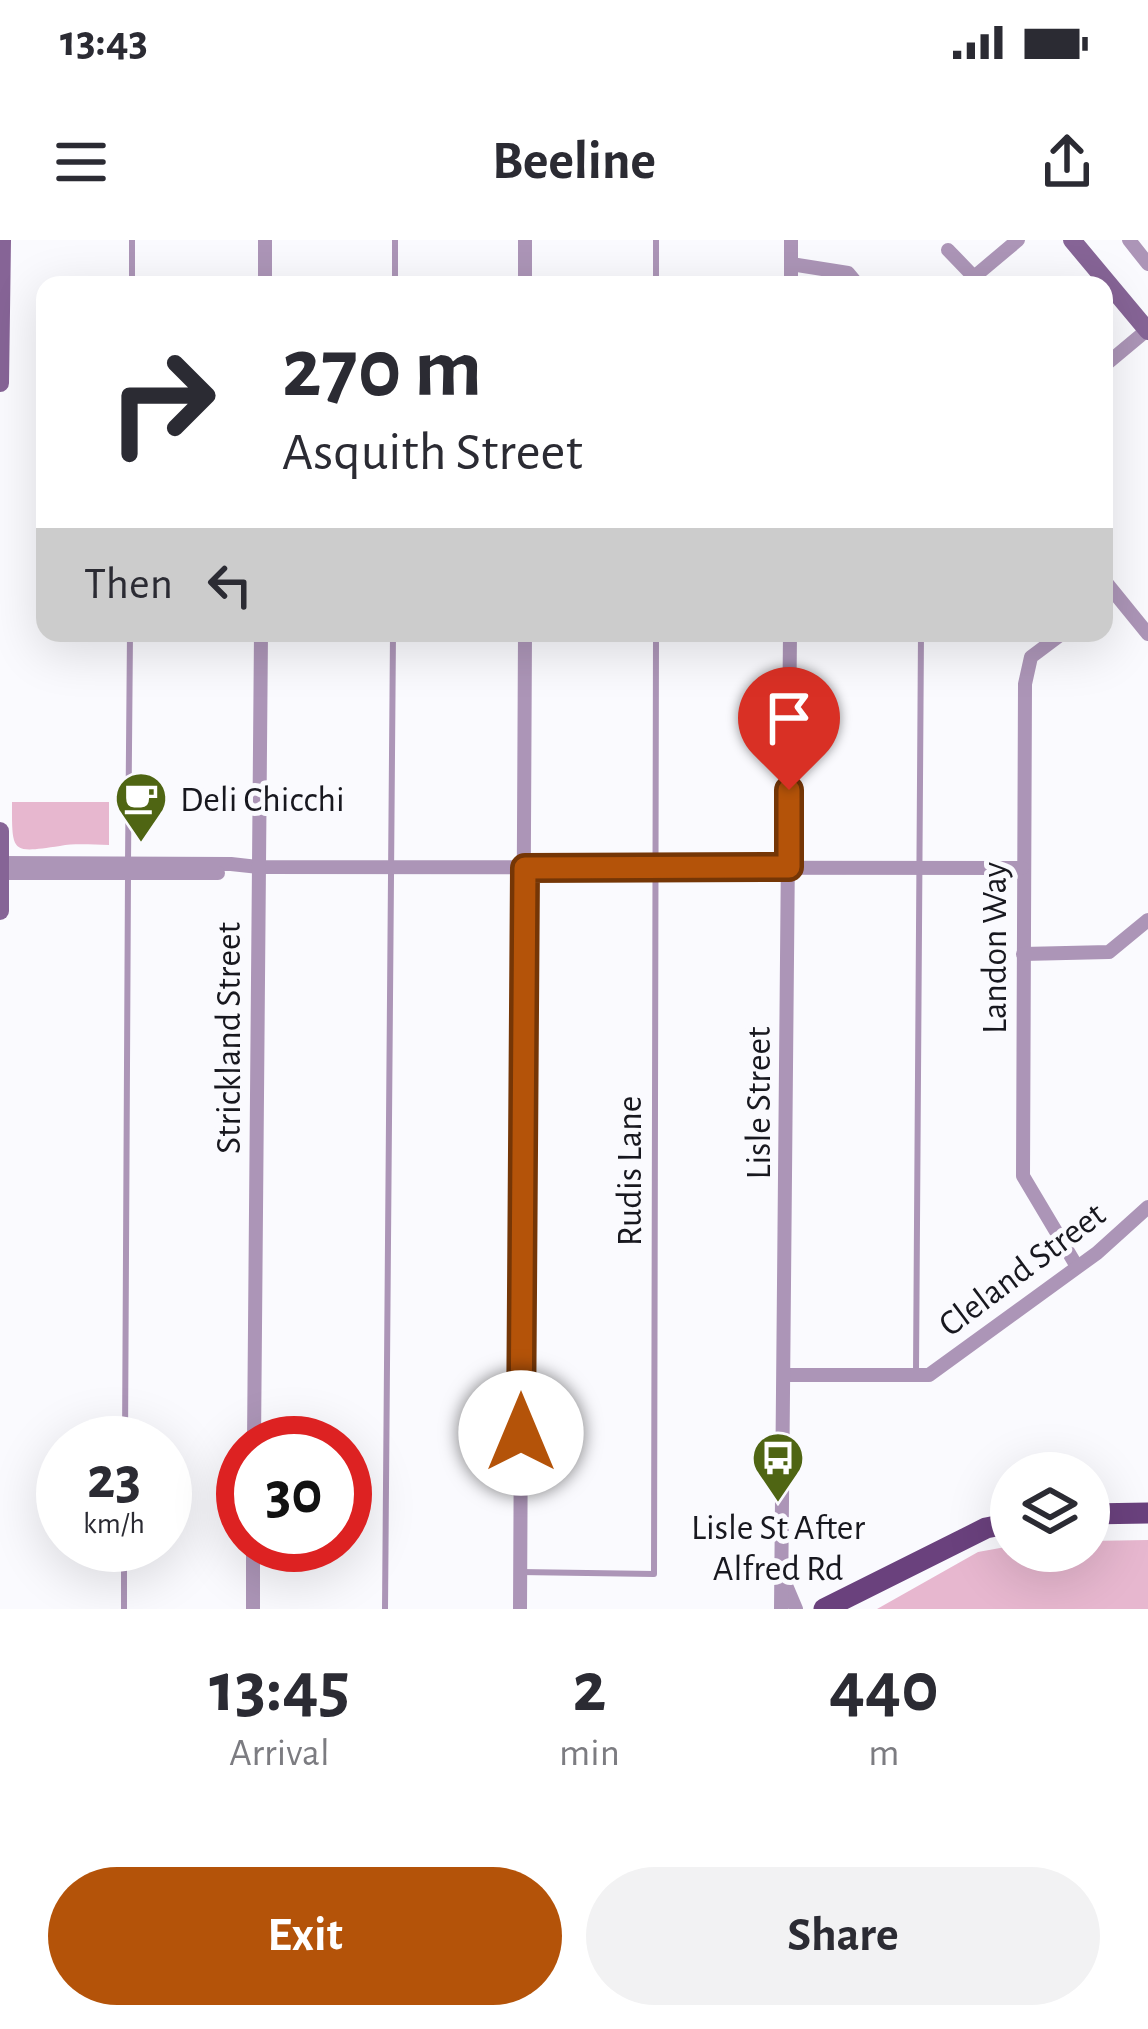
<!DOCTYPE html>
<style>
body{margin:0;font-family:"Alegreya Sans",sans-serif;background:#f2f2f3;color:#2b2b33;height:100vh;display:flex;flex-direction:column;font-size:45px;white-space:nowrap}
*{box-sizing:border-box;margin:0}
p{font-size:39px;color:#7c7c81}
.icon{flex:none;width:66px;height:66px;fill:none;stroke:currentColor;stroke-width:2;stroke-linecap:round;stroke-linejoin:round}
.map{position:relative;height:1369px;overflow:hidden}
.details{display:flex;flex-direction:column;background:#fff;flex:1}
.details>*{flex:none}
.hud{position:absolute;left:36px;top:36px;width:1077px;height:366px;border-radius:24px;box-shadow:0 12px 48px #0002;background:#fff;color:#2b2b33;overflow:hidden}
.controls{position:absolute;left:990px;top:1212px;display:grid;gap:24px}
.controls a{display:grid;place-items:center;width:120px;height:120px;border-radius:50%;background:#fff;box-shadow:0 12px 48px #0002;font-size:60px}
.speed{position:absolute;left:36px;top:1176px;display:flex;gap:24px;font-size:60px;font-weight:700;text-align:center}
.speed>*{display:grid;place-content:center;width:156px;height:156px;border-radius:50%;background:#fff;box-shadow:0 12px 48px #0002;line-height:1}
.speed small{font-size:30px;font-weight:400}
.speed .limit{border:18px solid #d22;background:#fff;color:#111}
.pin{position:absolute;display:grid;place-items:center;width:102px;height:102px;color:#fff;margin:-123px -51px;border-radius:50% 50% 50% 0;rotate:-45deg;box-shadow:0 0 12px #0007}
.pin .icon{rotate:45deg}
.me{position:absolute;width:132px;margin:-66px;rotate:0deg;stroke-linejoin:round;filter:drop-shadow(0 0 9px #0008)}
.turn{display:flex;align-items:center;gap:42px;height:252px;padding:0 48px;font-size:54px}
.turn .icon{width:156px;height:156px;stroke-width:2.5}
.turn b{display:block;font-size:84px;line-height:102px}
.then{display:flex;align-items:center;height:114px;padding:0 48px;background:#0003;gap:24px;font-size:45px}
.eta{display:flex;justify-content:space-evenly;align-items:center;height:204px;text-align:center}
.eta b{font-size:72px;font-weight:700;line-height:84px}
.action{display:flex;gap:24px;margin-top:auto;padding:24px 48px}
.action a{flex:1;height:138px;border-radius:72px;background:#b45309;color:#fff;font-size:48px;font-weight:700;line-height:138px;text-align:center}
.action a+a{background:#f2f2f3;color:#2b2b33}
.status{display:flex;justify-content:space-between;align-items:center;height:84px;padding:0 60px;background:#fff;direction:ltr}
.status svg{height:33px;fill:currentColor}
header{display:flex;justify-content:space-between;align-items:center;height:156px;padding:0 48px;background:#fff;font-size:54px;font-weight:700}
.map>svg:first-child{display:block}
.green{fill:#e7b7cf}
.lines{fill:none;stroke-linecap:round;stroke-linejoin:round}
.lane{stroke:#ac95b7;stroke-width:6}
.street{stroke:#ac95b7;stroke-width:14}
.secondary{stroke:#866496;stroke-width:18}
.primary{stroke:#6a417d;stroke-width:21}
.route-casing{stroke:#753606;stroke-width:30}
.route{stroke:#b45309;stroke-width:21}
.labels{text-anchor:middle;stroke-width:10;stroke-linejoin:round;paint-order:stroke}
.poi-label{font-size:36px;fill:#18181f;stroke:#fafafe;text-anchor:start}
.street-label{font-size:36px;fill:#18181f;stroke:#fafafe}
</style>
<div class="status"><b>13:43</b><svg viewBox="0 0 49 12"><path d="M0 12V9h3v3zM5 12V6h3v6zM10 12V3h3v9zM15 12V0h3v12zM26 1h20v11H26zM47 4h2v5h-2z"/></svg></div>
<header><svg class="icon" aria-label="menu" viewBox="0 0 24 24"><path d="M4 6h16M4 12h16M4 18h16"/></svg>Beeline<svg class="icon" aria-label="share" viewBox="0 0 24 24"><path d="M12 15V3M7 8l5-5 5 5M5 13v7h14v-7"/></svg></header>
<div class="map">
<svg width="1148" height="1369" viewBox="0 0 1148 1369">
<rect width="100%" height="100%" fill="#fafafe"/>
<!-- green -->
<g class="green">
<path d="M12 562H109V605C93 605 76 603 60 606 11 613 12 614 12 562Z"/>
<polygon points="1148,1300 1148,1369 877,1369 978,1312 1011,1306 1011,1311 1089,1311 1089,1301"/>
</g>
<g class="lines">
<!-- lane -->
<g class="lane">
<polyline points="132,45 132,0"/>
<polyline points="395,45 395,0"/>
<polyline points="656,45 656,0"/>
<polyline points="128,623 130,393"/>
<polyline points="916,1131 921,393"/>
<polyline points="125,1203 128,636"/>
<polyline points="520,1332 654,1334 656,393"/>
<polyline points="124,1369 124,1305"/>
<polyline points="385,1369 393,393"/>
</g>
<!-- street -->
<g class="street">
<polyline points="791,0 791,45"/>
<polyline points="1129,0 1148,24"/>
<polyline points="948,10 974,37 1018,0"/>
<polyline points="791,24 848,33 858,45"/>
<polyline points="265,45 265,0"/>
<polyline points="525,45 525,0"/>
<polyline points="1104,126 1147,90"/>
<polyline points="1104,340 1148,394"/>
<polyline points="1063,393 1031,417 1025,444 1023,936 1076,1025"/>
<polyline points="0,623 231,624 258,627 1022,628"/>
<polyline points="0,633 218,633"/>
<polyline points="1023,714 1109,712 1148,680"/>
<polyline points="785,1135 929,1135 1097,1013 1148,967"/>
<polyline points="254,1203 261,393"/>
<polyline points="785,1343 796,1369"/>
<polyline points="253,1369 253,1305"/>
<polyline points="520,1369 525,393"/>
<polyline points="781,1369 790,393"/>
</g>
<!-- secondary -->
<g class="secondary">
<polyline points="1072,0 1148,91"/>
<polyline points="0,143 2,0"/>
<polyline points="0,591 0,671"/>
</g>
<!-- primary -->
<g class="primary">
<polyline points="1089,1274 1148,1273"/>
<polyline points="824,1369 986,1288 1011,1283"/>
</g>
</g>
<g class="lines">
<!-- route casing -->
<g class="route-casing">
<polyline id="route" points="521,1193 525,628 789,627 789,550"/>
</g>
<!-- route -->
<use href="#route" class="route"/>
</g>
<!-- icons -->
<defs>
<g id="cafe-pin" transform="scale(2.7)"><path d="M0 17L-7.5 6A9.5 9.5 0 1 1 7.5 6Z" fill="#4f6513" stroke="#fafafe"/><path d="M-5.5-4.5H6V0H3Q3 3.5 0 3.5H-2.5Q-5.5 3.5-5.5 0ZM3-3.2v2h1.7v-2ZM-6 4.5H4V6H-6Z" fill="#fff"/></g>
<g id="bus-pin" transform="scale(2.7)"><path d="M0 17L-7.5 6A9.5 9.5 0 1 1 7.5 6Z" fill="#4f6513" stroke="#fafafe"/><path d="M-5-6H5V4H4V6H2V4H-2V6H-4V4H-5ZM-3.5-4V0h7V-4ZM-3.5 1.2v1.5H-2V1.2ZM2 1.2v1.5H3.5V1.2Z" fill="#fff"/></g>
</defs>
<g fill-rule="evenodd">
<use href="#cafe-pin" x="141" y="558"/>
<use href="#bus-pin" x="778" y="1218"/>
</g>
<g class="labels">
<!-- poi labels -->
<g class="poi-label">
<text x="180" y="571">Deli Chicchi</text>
<text x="778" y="1299" text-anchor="middle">Lisle St After<tspan x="778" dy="41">Alfred Rd</tspan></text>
</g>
<!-- street labels -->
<g class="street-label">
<text transform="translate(993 708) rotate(-90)" y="13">Landon Way</text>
<text transform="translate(227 798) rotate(-90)" y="13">Strickland Street</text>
<text transform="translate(757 863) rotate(-90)" y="13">Lisle Street</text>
<text transform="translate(628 931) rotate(-90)" y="13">Rudis Lane</text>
<text transform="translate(1021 1028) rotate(-37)" y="13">Cleland Street</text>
</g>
</g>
</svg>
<div class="controls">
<a><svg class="icon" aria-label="layers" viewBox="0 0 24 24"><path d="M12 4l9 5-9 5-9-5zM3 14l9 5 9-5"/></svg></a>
</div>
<div class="speed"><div>23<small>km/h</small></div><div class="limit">30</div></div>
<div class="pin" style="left:789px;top:550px;background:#d93025"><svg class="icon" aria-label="arrive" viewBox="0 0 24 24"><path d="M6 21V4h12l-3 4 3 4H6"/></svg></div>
<svg class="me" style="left:521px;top:1193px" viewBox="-20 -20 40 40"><circle r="19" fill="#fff"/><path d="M0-13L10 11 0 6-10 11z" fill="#b45309"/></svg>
<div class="hud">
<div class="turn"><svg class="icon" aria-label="right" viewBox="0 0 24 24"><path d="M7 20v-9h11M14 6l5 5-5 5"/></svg><div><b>270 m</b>Asquith Street</div></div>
<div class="then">Then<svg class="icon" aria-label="left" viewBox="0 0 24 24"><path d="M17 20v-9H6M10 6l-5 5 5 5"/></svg></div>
</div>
</div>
<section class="details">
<div class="eta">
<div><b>13:45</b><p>Arrival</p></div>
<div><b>2</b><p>min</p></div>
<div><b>440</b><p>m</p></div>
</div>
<div class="action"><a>Exit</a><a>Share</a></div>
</section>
